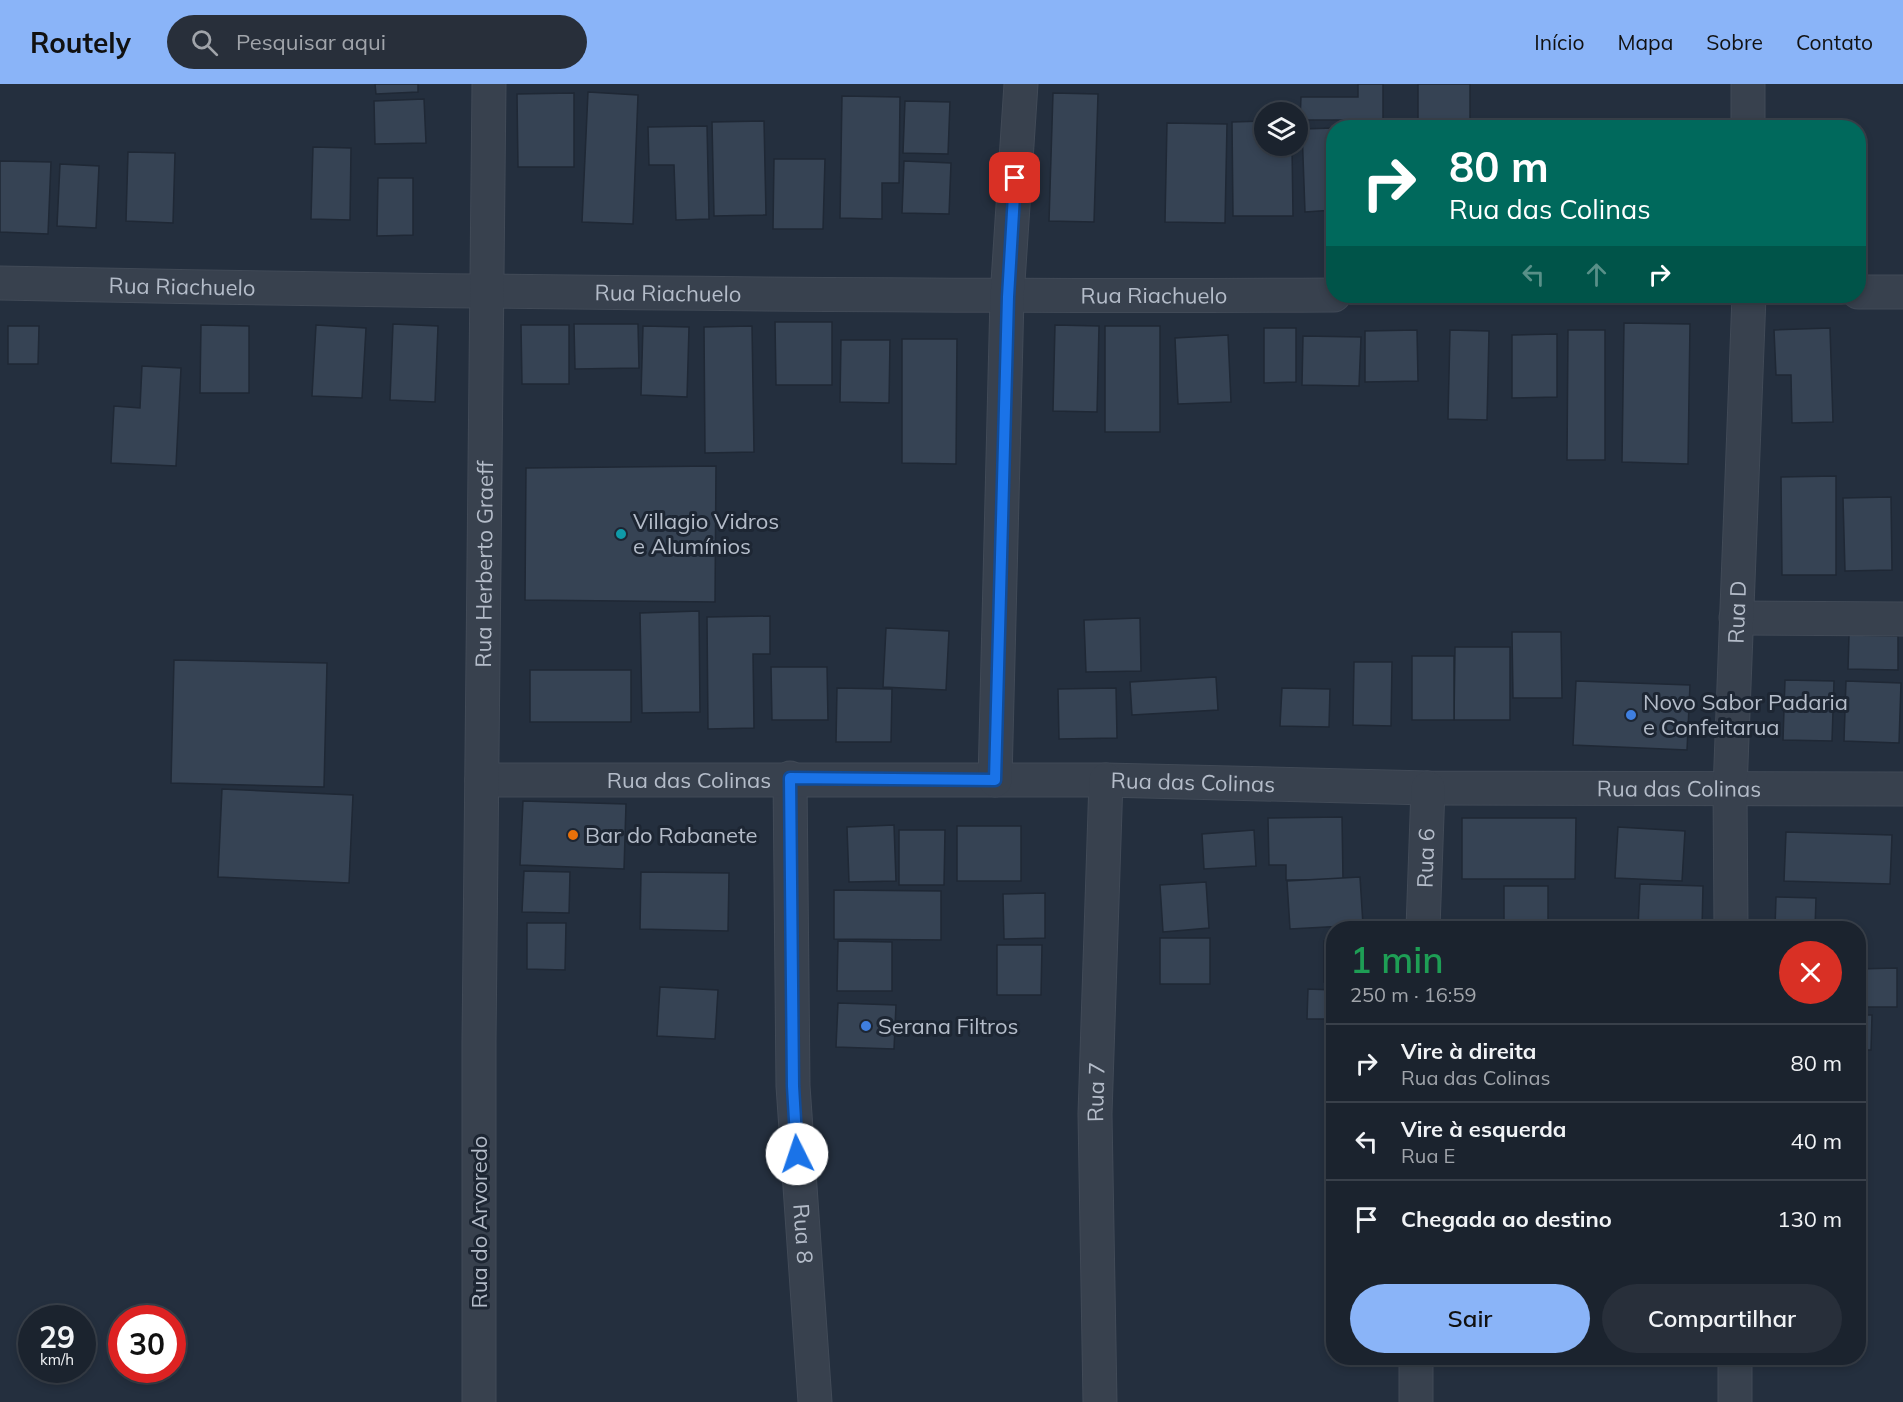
<!DOCTYPE html>
<html lang="pt">
<meta charset="utf-8">
<style>
body{margin:0;font-family:Mulish,sans-serif;background:#282f3a;color:#f1f3f6;height:100vh;display:flex;flex-direction:column;font-size:22px;white-space:nowrap}
*{box-sizing:border-box;margin:0}
p{font-size:20px;color:#a0a4aa}
.icon{flex:none;width:33px;height:33px;fill:none;stroke:currentColor;stroke-width:2;stroke-linecap:round;stroke-linejoin:round}
.map{position:relative;flex:1;overflow:hidden}
.details{position:absolute;left:1326px;top:837px;width:540px;height:444px;display:flex;flex-direction:column;background:#1b232e;border-radius:24px;box-shadow:0 3px 9px #0003,0 0 0 2px #39404a}
.details>*{flex:none}
.top-card{position:absolute;left:1326px;top:36px;width:540px;height:183px;border-radius:24px;box-shadow:0 3px 9px #0003,0 0 0 2px #39404a;background:#00695c;color:#fff;overflow:hidden}
.controls{position:absolute;left:1254px;top:18px;display:grid;gap:12px}
.controls a{display:grid;place-items:center;width:54px;height:54px;border-radius:50%;background:#1b232e;box-shadow:0 3px 9px #0003,0 0 0 2px #39404a;font-size:30px}
.speed{position:absolute;left:18px;top:1221px;display:flex;gap:12px;font-size:30px;font-weight:700;text-align:center}
.speed>*{display:grid;place-content:center;width:78px;height:78px;border-radius:50%;background:#1b232e;box-shadow:0 3px 9px #0003,0 0 0 2px #39404a;line-height:1}
.speed small{font-size:15px;font-weight:400}
.speed .limit{border:9px solid #d22;background:#fff;color:#111}
.pin{position:absolute;display:grid;place-items:center;width:51px;height:51px;color:#fff;margin:-26px;border-radius:12px;box-shadow:0 3px 9px #0006}
.me{position:absolute;width:66px;margin:-33px;rotate:356deg;stroke-linejoin:round;filter:drop-shadow(0 0 4px #0008)}
.turn{display:flex;align-items:center;gap:21px;height:126px;padding:0 24px;font-size:27px}
.turn .icon{width:78px;height:78px;stroke-width:2.5}
.turn b{display:block;font-size:42px;line-height:51px}
.lanes{display:flex;align-items:center;height:57px;padding:0 24px;background:#0003;justify-content:center;gap:30px;direction:ltr}
.lanes .off{opacity:.35}
.round{display:grid;place-items:center;flex:none;width:63px;height:63px;border-radius:32px;background:#282f3a}
.overview{display:flex;align-items:center;justify-content:space-between;height:102px;padding:0 24px}
h1{font-size:36px;font-weight:600;line-height:45px;color:#1e9e55}
.cta{display:flex;gap:12px;margin-top:auto;padding:12px 24px}
.cta a{flex:1;height:69px;border-radius:36px;background:#8ab4f8;color:#111;font-size:24px;font-weight:600;line-height:69px;text-align:center}
.cta a+a{background:#282f3a;color:#f1f3f6}
ul{padding:0;list-style:none}
li{display:flex;align-items:center;gap:18px;height:78px;padding:0 24px;border-top:2px solid #39404a}
li div{flex:1}
li b{display:block;font-size:22px}
li em{font-style:normal}
header{display:flex;align-items:center;gap:36px;box-sizing:border-box;height:84px;padding:0 30px;background:#8ab4f8;color:#111}
header strong{font-size:28px}
nav{display:flex;gap:33px;margin-inline-start:auto;font-size:21px}
.search{width:420px;height:54px;background:#282f3a;display:flex;align-items:center;gap:15px;box-sizing:border-box;padding:0 21px;border-radius:33px;color:#a0a4aa;font-size:22px}
.map>svg:first-child{display:block}
.building{fill:#364354;stroke:#1f2835;stroke-width:1.5}
.lines{fill:none;stroke-linecap:round;stroke-linejoin:round}
.minor-casing{stroke:#414a57;stroke-width:35}
.minor{stroke:#38414e;stroke-width:33}
.route-casing{stroke:#114b97;stroke-width:15}
.route{stroke:#1a73e8;stroke-width:10}
.culture-dot{fill:#0f9aa8;stroke:#1d2633;stroke-width:2}
.shop-dot{fill:#3f7fe0;stroke:#1d2633;stroke-width:2}
.food-dot{fill:#e8710a;stroke:#1d2633;stroke-width:2}
.labels{text-anchor:middle;stroke-width:6;stroke-linejoin:round;paint-order:stroke}
.street-label{font-size:22px;fill:#b4bcc9;stroke:#1d2633}
.poi-label{font-size:22px;fill:#b4bcc9;stroke:#1d2633;text-anchor:start}
</style>
<header>
<strong>Routely</strong>
<div class="search"><svg class="icon" aria-label="search" viewBox="0 0 24 24"><circle cx="10" cy="10" r="6"/><path d="M15 15l6 6"/></svg>Pesquisar aqui</div>
<nav><a>Início</a><a>Mapa</a><a>Sobre</a><a>Contato</a></nav>
</header>
<div class="map">
<svg width="1903" height="1318" viewBox="0 0 1903 1318">
<rect width="100%" height="100%" fill="#242f3e"/>
<!-- building -->
<g class="building">
<polygon points="375,0 418,0 418,8 376,10"/>
<polygon points="1358,0 1383,0 1383,36 1300,36 1301,13 1358,13"/>
<rect x="1418" y="0" width="52" height="44"/>
<polygon points="588,8 638,11 633,140 582,138"/>
<polygon points="574,9 574,83 518,83 517,10"/>
<polygon points="1053,9 1098,10 1094,138 1049,137"/>
<polygon points="842,12 900,13 899,99 882,99 882,135 840,134"/>
<polygon points="424,15 426,59 375,60 374,17"/>
<polygon points="905,17 950,18 948,70 903,69"/>
<polygon points="764,37 766,131 714,132 712,38"/>
<polygon points="1264,37 1264,62 1292,62 1293,132 1233,132 1232,38"/>
<polygon points="1167,39 1227,40 1225,139 1165,138"/>
<polygon points="707,42 709,135 676,136 674,81 649,81 648,43"/>
<polygon points="1334,44 1334,126 1305,128 1302,45"/>
<polygon points="313,63 351,64 350,136 311,135"/>
<polygon points="128,68 175,69 173,139 126,137"/>
<polygon points="774,75 825,75 823,145 773,145"/>
<polygon points="0,77 51,78 48,150 0,148"/>
<polygon points="904,77 951,79 949,130 902,129"/>
<polygon points="60,80 99,82 96,144 57,142"/>
<polygon points="378,94 413,94 413,151 377,152"/>
<polygon points="775,238 832,238 832,301 776,301"/>
<polygon points="1624,239 1690,240 1688,380 1622,378"/>
<polygon points="393,240 438,242 435,318 390,316"/>
<polygon points="574,240 638,240 639,284 575,285"/>
<polygon points="201,241 249,242 249,309 200,309"/>
<polygon points="316,241 366,244 362,314 312,312"/>
<polygon points="521,241 569,241 569,300 522,300"/>
<polygon points="1055,241 1099,242 1097,328 1053,327"/>
<polygon points="8,242 39,242 38,280 8,280"/>
<polygon points="643,242 689,243 687,313 641,311"/>
<polygon points="752,242 754,368 705,369 704,243"/>
<rect x="1105" y="242" width="55" height="106"/>
<polygon points="1264,244 1296,244 1296,298 1264,299"/>
<polygon points="1830,244 1833,338 1792,339 1791,291 1776,291 1774,246"/>
<polygon points="1417,246 1418,297 1365,298 1365,247"/>
<polygon points="1450,246 1489,247 1487,336 1448,335"/>
<polygon points="1568,246 1605,246 1605,376 1567,376"/>
<polygon points="1557,250 1557,313 1512,314 1512,251"/>
<polygon points="1228,251 1231,318 1178,320 1175,254"/>
<polygon points="1303,252 1361,253 1359,302 1302,301"/>
<polygon points="902,255 957,255 956,380 902,379"/>
<polygon points="841,256 890,256 889,319 840,318"/>
<polygon points="142,282 181,284 176,382 111,379 114,322 140,324"/>
<polygon points="716,382 715,518 525,516 526,384"/>
<polygon points="1836,392 1836,491 1782,491 1781,393"/>
<polygon points="1891,413 1892,486 1845,487 1843,414"/>
<polygon points="699,527 700,628 642,629 640,529"/>
<polygon points="770,532 770,570 753,570 754,644 708,645 707,533"/>
<polygon points="1140,534 1141,587 1086,588 1084,536"/>
<polygon points="886,544 949,547 946,606 883,603"/>
<polygon points="1512,548 1561,548 1562,614 1513,614"/>
<polygon points="1849,551 1898,552 1898,586 1848,585"/>
<polygon points="1455,563 1510,563 1510,636 1454,636"/>
<rect x="1412" y="572" width="42" height="64"/>
<polygon points="174,576 327,579 324,703 171,699"/>
<polygon points="1354,578 1392,578 1391,642 1353,641"/>
<polygon points="771,583 827,583 828,636 772,636"/>
<rect x="530" y="586" width="101" height="52"/>
<polygon points="1216,593 1218,626 1132,631 1130,598"/>
<polygon points="1785,596 1834,597 1832,657 1783,656"/>
<polygon points="1576,597 1690,601 1687,666 1573,661"/>
<polygon points="1846,597 1901,599 1899,659 1844,657"/>
<polygon points="837,604 892,605 891,658 836,658"/>
<polygon points="1116,604 1117,654 1059,655 1058,605"/>
<polygon points="1282,604 1330,605 1329,643 1280,642"/>
<polygon points="222,705 353,711 349,799 218,793"/>
<polygon points="523,717 626,720 624,785 520,781"/>
<polygon points="1342,733 1343,796 1286,796 1286,781 1269,781 1268,734"/>
<polygon points="1462,734 1576,734 1575,795 1462,795"/>
<polygon points="894,741 896,797 849,798 847,743"/>
<rect x="957" y="742" width="64" height="55"/>
<polygon points="1618,743 1685,747 1682,797 1615,794"/>
<polygon points="899,746 945,746 944,801 899,801"/>
<polygon points="1254,746 1256,782 1204,785 1202,750"/>
<polygon points="1786,748 1892,751 1890,800 1784,797"/>
<polygon points="524,787 570,788 569,829 522,828"/>
<polygon points="641,788 729,789 728,847 640,845"/>
<polygon points="1360,793 1363,841 1290,845 1287,797"/>
<polygon points="1206,798 1209,844 1163,848 1160,801"/>
<polygon points="1640,800 1703,802 1702,844 1638,844"/>
<rect x="1504" y="802" width="44" height="42"/>
<polygon points="834,806 941,807 941,856 834,855"/>
<polygon points="1045,809 1045,854 1004,855 1003,810"/>
<polygon points="1776,813 1816,814 1815,844 1775,844"/>
<polygon points="527,839 566,839 565,886 527,885"/>
<rect x="1160" y="854" width="50" height="46"/>
<polygon points="838,857 892,858 892,907 837,907"/>
<rect x="1324" y="857" width="10" height="41"/>
<polygon points="997,861 1042,861 1041,911 997,911"/>
<polygon points="1897,884 1897,923 1858,923 1858,885"/>
<polygon points="660,903 718,906 715,955 657,952"/>
<polygon points="1308,905 1334,906 1334,935 1307,935"/>
<polygon points="838,919 896,921 894,965 836,963"/>
<polygon points="1858,931 1872,931 1871,966 1858,966"/>
</g>
<g class="lines">
<!-- minor casing -->
<g class="minor-casing">
<g id="minor">
<polyline points="1748,0 1748,44"/>
<path id="s1" d="M0 199C445 208 889 213 1334 211"/>
<polyline points="1858,208 1903,208"/>
<polyline points="1736,534 1903,535"/>
<path id="s2" d="M790 694 793 1002 815 1318"/>
<path id="s3" d="M482 696H1106L1428 704 1903 705"/>
<polyline points="995,696 1007,213 1021,0"/>
<path id="s4" d="M1423 844 1428 704"/>
<path id="s5" d="M1731 844 1730 706 1749 212"/>
<polyline points="1735,1274 1735,1318"/>
<path id="s6" d="M479 1318V958L489 0"/>
<path id="s7" d="M1100 1318 1095 1030 1106 696"/>
<polyline points="1416,1318 1416,1274"/>
</g>
</g>
<!-- minor -->
<use href="#minor" class="minor"/>
</g>
<g class="lines">
<!-- route casing -->
<g class="route-casing">
<polyline id="route" points="797,1070 793,1002 790,694 995,696 1008,213 1015,94"/>
</g>
<!-- route -->
<use href="#route" class="route"/>
</g>
<!-- markers -->
<circle class="culture-dot" cx="621" cy="450" r="6"/>
<g class="shop-dot">
<circle cx="1631" cy="631" r="6"/>
<circle cx="866" cy="942" r="6"/>
</g>
<circle class="food-dot" cx="573" cy="751" r="6"/>
<g class="labels">
<!-- street labels -->
<g class="street-label">
<text dy="8" stroke="none"><textPath href="#s1" startOffset="182">Rua Riachuelo</textPath></text>
<text dy="8" stroke="none"><textPath href="#s1" startOffset="668">Rua Riachuelo</textPath></text>
<text dy="8" stroke="none"><textPath href="#s1" startOffset="1154">Rua Riachuelo</textPath></text>
<text dy="8" stroke="none"><textPath href="#s6" startOffset="838">Rua Herberto Graeff</textPath></text>
<text dy="8" stroke="none"><textPath href="#s5" startOffset="316">Rua D</textPath></text>
<text dy="8" stroke="none"><textPath href="#s3" startOffset="207">Rua das Colinas</textPath></text>
<text dy="8" stroke="none"><textPath href="#s3" startOffset="711">Rua das Colinas</textPath></text>
<text dy="8" stroke="none"><textPath href="#s3" startOffset="1197">Rua das Colinas</textPath></text>
<text dy="8" stroke="none"><textPath href="#s4" startOffset="70">Rua 6</textPath></text>
<text dy="8" stroke="none"><textPath href="#s7" startOffset="310">Rua 7</textPath></text>
<text transform="translate(479 1138) rotate(-90)" y="8">Rua do Arvoredo</text>
<text dy="8" stroke="none"><textPath href="#s2" startOffset="456">Rua 8</textPath></text>
</g>
<!-- poi labels -->
<g class="poi-label">
<text x="633" y="445">Villagio Vidros<tspan x="633" dy="25">e Alumínios</tspan></text>
<text x="1643" y="626">Novo Sabor Padaria<tspan x="1643" dy="25">e Confeitarua</tspan></text>
<text x="585" y="759">Bar do Rabanete</text>
<text x="878" y="950">Serana Filtros</text>
</g>
</g>
</svg>
<div class="controls">
<a><svg class="icon" aria-label="layers" viewBox="0 0 24 24"><path d="M12 4l9 5-9 5-9-5zM3 14l9 5 9-5"/></svg></a>
</div>
<div class="speed"><div>29<small>km/h</small></div><div class="limit">30</div></div>
<div class="pin" style="left:1015px;top:94px;background:#d93025"><svg class="icon" aria-label="arrive" viewBox="0 0 24 24"><path d="M6 21V4h12l-3 4 3 4H6"/></svg></div>
<svg class="me" style="left:797px;top:1070px" viewBox="-20 -20 40 40"><circle r="19" fill="#fff"/><path d="M0-13L10 11 0 6-10 11z" fill="#1a73e8"/></svg>
<div class="top-card">
<div class="turn"><svg class="icon" aria-label="right" viewBox="0 0 24 24"><path d="M7 20v-9h11M14 6l5 5-5 5"/></svg><div><b>80 m</b>Rua das Colinas</div></div>
<div class="lanes"><svg class="icon off" aria-label="left" viewBox="0 0 24 24"><path d="M17 20v-9H6M10 6l-5 5 5 5"/></svg><svg class="icon off" aria-label="ahead" viewBox="0 0 24 24"><path d="M12 20V5M6 11l6-6 6 6"/></svg><svg class="icon" aria-label="right" viewBox="0 0 24 24"><path d="M7 20v-9h11M14 6l5 5-5 5"/></svg></div>
</div>
<section class="details">
<div class="overview"><div><h1>1 min</h1><p>250 m · 16:59</p></div><a class="round" style="background:#d93025;color:#fff"><svg class="icon" aria-label="close" viewBox="0 0 24 24"><path d="M6 6l12 12M18 6L6 18"/></svg></a></div>
<ul>
<li><svg class="icon" aria-label="right" viewBox="0 0 24 24"><path d="M7 20v-9h11M14 6l5 5-5 5"/></svg><div><b>Vire à direita</b><p>Rua das Colinas</p></div><em>80 m</em></li>
<li><svg class="icon" aria-label="left" viewBox="0 0 24 24"><path d="M17 20v-9H6M10 6l-5 5 5 5"/></svg><div><b>Vire à esquerda</b><p>Rua E</p></div><em>40 m</em></li>
<li><svg class="icon" aria-label="arrive" viewBox="0 0 24 24"><path d="M6 21V4h12l-3 4 3 4H6"/></svg><div><b>Chegada ao destino</b></div><em>130 m</em></li>
</ul>
<div class="cta"><a>Sair</a><a>Compartilhar</a></div>
</section>
</div>
